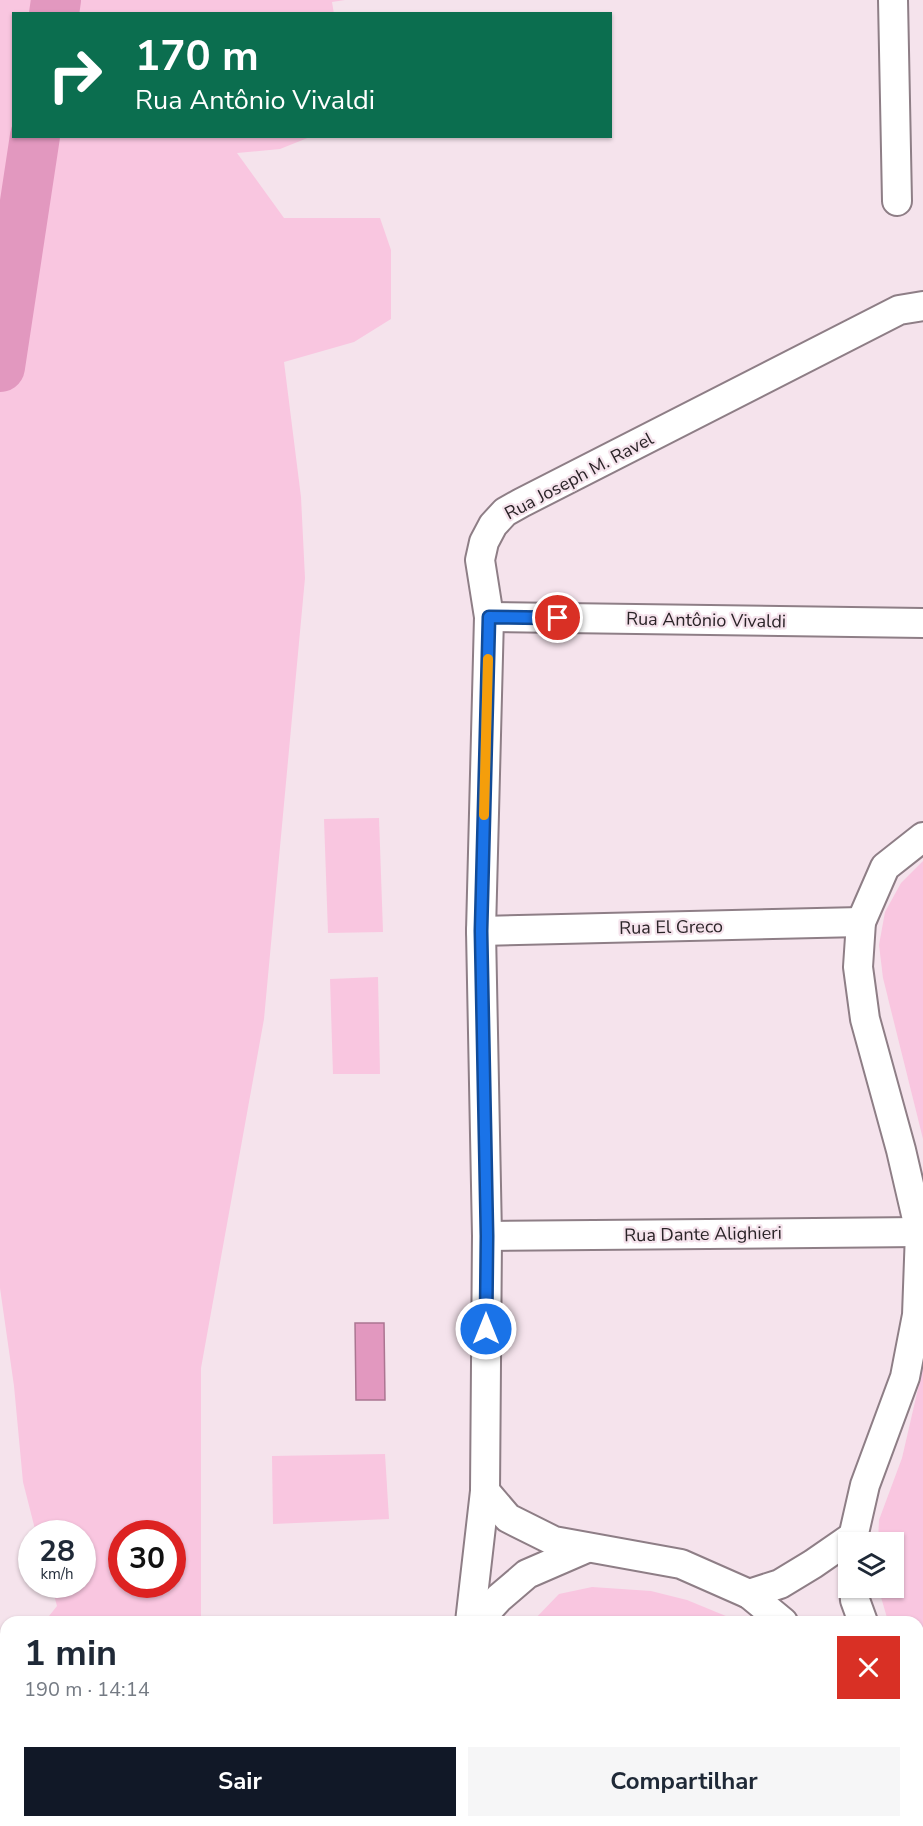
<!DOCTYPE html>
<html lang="pt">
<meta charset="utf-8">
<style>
body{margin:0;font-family:"Nunito Sans",sans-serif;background:#f6f6f7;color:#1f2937;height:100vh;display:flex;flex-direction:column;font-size:22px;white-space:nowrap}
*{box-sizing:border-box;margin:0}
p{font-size:20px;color:#747a83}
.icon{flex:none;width:33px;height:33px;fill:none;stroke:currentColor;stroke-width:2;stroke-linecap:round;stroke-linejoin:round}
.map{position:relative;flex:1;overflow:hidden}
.side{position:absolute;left:0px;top:1616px;width:924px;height:212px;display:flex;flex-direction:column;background:#fff;border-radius:18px 18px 0 0;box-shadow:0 2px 4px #0004}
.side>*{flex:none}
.guide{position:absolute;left:12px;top:12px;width:600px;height:126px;border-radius:0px;box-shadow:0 2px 4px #0004;background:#0b6e4f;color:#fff;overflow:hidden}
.controls{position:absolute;left:838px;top:1532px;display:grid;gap:12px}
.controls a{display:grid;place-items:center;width:66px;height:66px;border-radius:0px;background:#fff;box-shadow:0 2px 4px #0004;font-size:30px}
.speed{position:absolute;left:18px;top:1520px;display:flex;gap:12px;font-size:30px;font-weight:700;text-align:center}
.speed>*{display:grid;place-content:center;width:78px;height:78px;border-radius:50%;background:#fff;box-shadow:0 2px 4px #0004;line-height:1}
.speed small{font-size:15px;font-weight:400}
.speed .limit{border:9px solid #d22;background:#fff;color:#111}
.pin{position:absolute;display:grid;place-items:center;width:51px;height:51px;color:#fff;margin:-26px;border:3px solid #fff;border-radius:50%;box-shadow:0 2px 6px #0007}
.me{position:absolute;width:66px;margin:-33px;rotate:0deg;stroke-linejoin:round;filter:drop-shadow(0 0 4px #0008)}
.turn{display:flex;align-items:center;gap:21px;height:126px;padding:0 24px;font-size:27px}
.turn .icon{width:78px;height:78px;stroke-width:2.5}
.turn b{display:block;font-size:42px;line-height:51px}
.round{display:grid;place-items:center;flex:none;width:63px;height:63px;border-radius:0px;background:#f6f6f7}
.head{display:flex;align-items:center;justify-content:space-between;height:102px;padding:0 24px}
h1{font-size:36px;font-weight:700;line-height:45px}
.button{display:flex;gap:12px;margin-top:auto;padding:12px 24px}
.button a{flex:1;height:69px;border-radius:0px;background:#111827;color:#fff;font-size:24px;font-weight:700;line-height:69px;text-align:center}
.button a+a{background:#f6f6f7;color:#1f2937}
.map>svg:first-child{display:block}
.green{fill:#f9c6e0;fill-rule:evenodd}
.water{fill:#e298bf;stroke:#ab7591;stroke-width:1.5}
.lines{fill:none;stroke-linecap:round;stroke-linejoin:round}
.river{stroke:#e298bf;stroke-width:50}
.minor-casing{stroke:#8e7e86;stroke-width:32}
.minor{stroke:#fff;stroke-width:28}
.route-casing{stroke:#114b97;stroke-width:15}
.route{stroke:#1a73e8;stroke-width:10}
.slow{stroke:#f59e0b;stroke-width:10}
.labels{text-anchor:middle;stroke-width:4.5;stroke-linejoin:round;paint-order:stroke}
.street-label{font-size:18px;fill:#2a2327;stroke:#f5e3ec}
</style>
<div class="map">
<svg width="923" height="1826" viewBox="0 0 923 1826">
<rect width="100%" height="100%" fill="#f5e3ec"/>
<!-- green -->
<g class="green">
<path d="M0 0H345L332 2 334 14H14V136L310 137 280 149 237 153 284 218H380L391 250V319L354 342 284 362 301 497 305 578 264 1019 201 1368V1621H45L57 1606 51 1584H82V1533H36L23 1482 14 1386 0 1288ZM122 1533H172V1584H122Z"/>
<polygon points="379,818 383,932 328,933 324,819"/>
<polygon points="923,861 923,1139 883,978 879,945 885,912 901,883"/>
<polygon points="378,977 380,1074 333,1074 330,979"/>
<polygon points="923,1367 923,1667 918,1664 918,1622 888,1621 878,1587 894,1587 894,1542 878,1542 879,1520 902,1458"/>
<polygon points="385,1454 389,1519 273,1524 272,1456"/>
<polygon points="592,1587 651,1591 687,1600 738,1621 533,1621 559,1594"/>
<rect x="31" y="1821" width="161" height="5"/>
<polygon points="447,1821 875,1821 877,1826 446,1826"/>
</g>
<!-- water -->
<g class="water">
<polygon points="355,1323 384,1323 385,1400 356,1400"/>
<polygon points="463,1821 605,1821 606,1826 461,1826"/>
</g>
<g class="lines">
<!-- river -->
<g class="river">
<polyline points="54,14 56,0"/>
<polyline points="0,367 35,136"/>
</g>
<!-- minor casing -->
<g class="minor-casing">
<g id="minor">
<polyline points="893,0 897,201"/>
<polyline points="489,617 923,623"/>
<polyline points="481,931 861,922"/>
<polyline points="487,1236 920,1232"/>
<polyline points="485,1491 508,1518 554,1541 681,1564 749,1594 783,1622"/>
<polyline points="852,1542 865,1485 905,1377 917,1315 920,1232 901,1150 865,1019 858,967 861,922 885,867 923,837"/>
<polyline points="854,1587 855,1600 863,1622"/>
<polyline points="749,1594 780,1584 813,1564 852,1537"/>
<polyline points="470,1622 485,1491 487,1236 481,931 489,617 480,560 484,542 493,525 505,512 521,503 899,310 923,306"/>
<polyline points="477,1622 499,1598 527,1574 587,1548"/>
<polyline points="918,1693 923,1697"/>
<polyline points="918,1818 923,1797"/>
<polyline points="426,1826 427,1821"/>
</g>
</g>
<!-- minor -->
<use href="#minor" class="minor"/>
</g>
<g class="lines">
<!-- route casing -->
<g class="route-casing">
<polyline id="route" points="486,1329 487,1236 481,931 489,617 558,618"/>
</g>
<!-- route -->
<use href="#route" class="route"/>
<!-- slow -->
<polyline class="slow" points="484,815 488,659"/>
</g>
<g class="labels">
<!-- street labels -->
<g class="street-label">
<text transform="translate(579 476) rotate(-28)" y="6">Rua Joseph M. Ravel</text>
<text transform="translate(706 620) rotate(1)" y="6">Rua Antônio Vivaldi</text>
<text transform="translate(671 927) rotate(-1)" y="6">Rua El Greco</text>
<text transform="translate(703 1234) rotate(-1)" y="6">Rua Dante Alighieri</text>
</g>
</g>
</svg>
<div class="controls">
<a><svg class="icon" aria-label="layers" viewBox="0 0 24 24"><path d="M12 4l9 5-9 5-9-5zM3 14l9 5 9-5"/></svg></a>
</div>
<div class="speed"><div>28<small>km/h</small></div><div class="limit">30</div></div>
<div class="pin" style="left:558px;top:618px;background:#d93025"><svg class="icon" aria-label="arrive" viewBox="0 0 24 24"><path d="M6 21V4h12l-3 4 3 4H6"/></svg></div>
<svg class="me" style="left:486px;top:1329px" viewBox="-20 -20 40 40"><circle r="17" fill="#1a73e8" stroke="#fff" stroke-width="3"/><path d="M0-11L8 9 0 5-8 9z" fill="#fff"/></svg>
<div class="guide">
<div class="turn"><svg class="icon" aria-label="right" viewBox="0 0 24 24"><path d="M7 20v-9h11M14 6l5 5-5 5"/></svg><div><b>170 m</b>Rua Antônio Vivaldi</div></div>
</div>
<section class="side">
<div class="head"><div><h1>1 min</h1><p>190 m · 14:14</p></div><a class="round" style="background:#d93025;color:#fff"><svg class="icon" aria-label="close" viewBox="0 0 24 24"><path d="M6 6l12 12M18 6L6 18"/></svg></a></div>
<div class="button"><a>Sair</a><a>Compartilhar</a></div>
</section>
</div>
